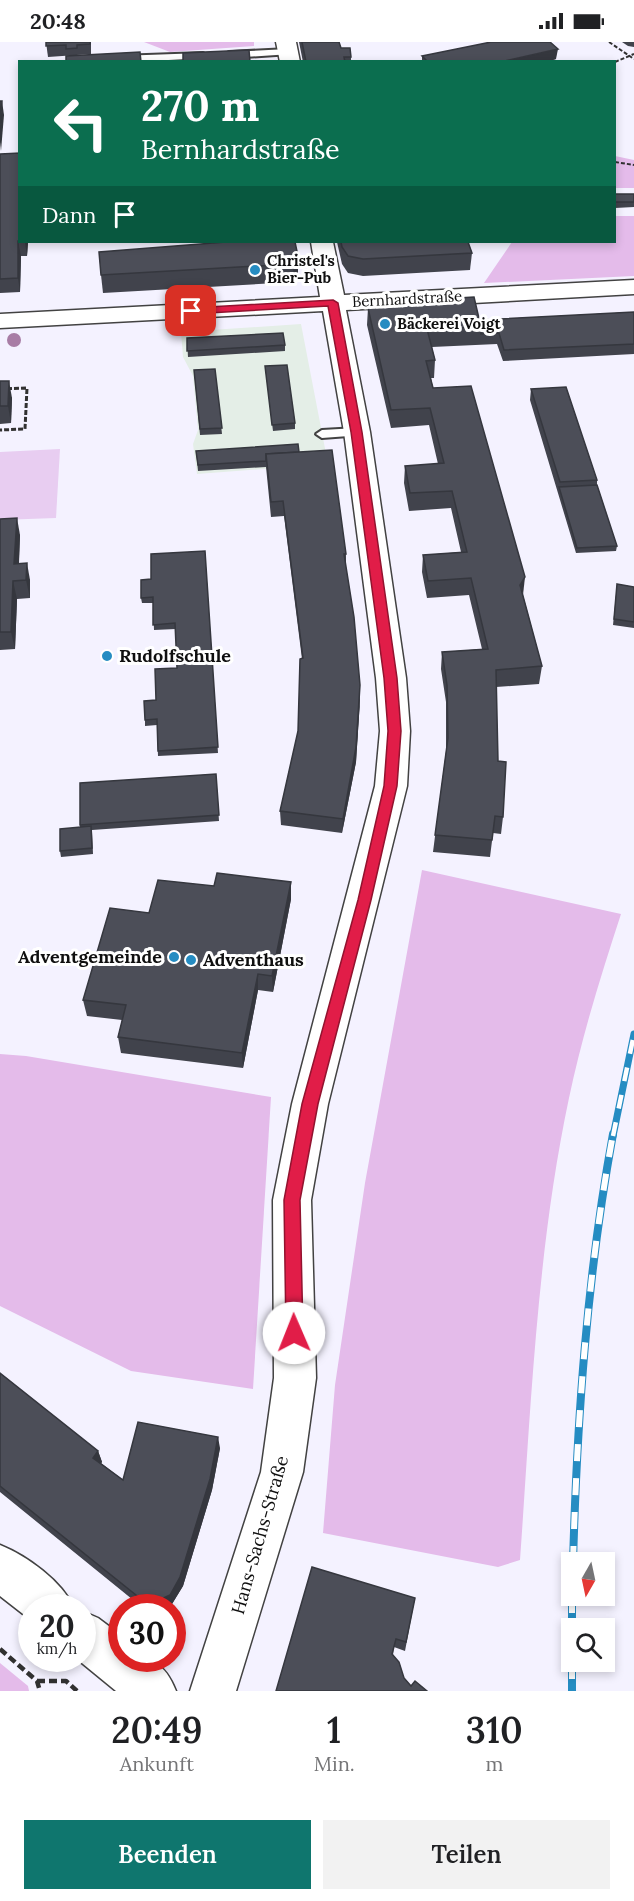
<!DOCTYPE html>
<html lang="de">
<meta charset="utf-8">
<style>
body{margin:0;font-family:Lora,serif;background:#f2f2f2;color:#202124;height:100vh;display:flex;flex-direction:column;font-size:22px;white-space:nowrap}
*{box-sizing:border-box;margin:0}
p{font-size:20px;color:#757577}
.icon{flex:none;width:33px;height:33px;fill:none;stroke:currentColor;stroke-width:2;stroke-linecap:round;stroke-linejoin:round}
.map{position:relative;height:1649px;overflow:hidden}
.details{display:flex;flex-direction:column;background:#fff;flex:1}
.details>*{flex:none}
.top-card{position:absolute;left:18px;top:18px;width:598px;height:183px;border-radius:0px;box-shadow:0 3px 9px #0003;background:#0b6e4f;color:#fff;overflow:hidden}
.needle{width:39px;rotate:189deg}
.fabs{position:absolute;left:561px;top:1510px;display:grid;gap:12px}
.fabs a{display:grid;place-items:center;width:54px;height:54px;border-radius:0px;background:#fff;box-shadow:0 3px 9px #0003;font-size:30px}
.speed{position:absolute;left:18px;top:1552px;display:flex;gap:12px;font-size:30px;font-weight:700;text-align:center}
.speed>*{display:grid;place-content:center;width:78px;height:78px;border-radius:50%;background:#fff;box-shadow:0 3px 9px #0003;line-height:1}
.speed small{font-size:15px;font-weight:400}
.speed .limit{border:9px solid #d22;background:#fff;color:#111}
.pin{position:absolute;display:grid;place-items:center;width:51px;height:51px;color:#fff;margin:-26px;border-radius:12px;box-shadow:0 3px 9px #0006}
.me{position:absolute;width:66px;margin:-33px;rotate:359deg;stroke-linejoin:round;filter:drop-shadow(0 0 4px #0008)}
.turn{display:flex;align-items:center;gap:21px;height:126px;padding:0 24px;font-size:27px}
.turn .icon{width:78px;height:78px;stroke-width:2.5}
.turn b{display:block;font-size:42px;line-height:51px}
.then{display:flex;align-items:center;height:57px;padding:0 24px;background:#0003;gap:12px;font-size:22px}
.eta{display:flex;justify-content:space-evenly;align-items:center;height:102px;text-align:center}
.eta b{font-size:36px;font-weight:600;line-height:42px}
.button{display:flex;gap:12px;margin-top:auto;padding:12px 24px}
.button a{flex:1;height:69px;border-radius:0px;background:#0f766e;color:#fff;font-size:24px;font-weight:600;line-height:69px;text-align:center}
.button a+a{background:#f2f2f2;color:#202124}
.status{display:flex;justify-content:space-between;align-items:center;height:42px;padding:0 30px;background:#fff;direction:ltr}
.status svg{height:16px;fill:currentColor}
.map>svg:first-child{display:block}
.industrial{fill:#e4eee7}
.green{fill:#e4bbea}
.pitch{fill:#e8cdf1}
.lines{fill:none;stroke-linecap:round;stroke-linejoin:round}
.service-casing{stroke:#424242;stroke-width:4}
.minor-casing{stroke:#424242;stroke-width:3}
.path-far2{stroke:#313131;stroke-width:2;stroke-dasharray:4 2;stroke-linecap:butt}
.path-far1{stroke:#313131;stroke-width:3;stroke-dasharray:5 2;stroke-linecap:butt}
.path{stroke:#313131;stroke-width:4.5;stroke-dasharray:8 4;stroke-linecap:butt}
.service{fill:#fff;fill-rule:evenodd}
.minor{fill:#fff;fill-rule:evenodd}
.rail-far1-casing{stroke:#258cc2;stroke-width:7}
.rail-casing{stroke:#258cc2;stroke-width:8}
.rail-far1{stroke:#fff;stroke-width:4.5;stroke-dasharray:14;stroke-linecap:butt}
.rail{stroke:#fff;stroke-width:6;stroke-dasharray:17;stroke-linecap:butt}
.tree{fill:#a87da5}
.wall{fill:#41434c}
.shaded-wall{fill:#35373e}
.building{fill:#4c4e58;stroke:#35373e;stroke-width:1.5}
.route{fill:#e11d48;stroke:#92132f;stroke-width:1.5}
.poi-dot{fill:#258cc2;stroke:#fff;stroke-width:2}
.labels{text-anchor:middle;stroke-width:6;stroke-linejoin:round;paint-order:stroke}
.far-poi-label{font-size:15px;font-weight:bold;fill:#0f0f0f;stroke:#fff;text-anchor:start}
.far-street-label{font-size:15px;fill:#0f0f0f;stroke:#fff}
.poi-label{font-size:18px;font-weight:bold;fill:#0f0f0f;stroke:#fff;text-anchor:start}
.street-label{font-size:18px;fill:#0f0f0f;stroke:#fff}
</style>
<div class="status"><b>20:48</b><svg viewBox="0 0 49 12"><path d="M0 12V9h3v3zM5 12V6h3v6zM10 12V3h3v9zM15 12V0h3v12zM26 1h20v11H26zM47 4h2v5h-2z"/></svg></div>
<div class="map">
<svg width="634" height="1649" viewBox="0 0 634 1649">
<rect width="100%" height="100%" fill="#f4f2ff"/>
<!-- industrial -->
<polygon class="industrial" points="301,282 328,422 197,432 193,402 198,388 193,334 183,315 181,290"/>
<!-- green -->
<g class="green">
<polygon points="144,0 254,0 254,4 170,10"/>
<polygon points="615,114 634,118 634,146 615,146"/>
<polygon points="615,174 634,174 634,234 484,241 512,200 615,200"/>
<path d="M422 828 621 872C601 933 582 994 569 1056 537 1207 531 1364 520 1518L498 1525 323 1491 335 1343 365 1141Z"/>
<polygon points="0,1012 26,1014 271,1055 253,1347 131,1329 0,1264"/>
<polygon points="0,1621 28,1644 29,1649 0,1649"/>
</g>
<!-- pitch -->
<polygon class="pitch" points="60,407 56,476 0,478 0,410"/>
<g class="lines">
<!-- service casing -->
<g class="service-casing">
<g id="service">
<polygon points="288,7 291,8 291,12 229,16 224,13 229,10"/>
<polygon points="203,11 208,14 206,16 131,20 113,17 118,14"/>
<polygon points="357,386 362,387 362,393 322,396 316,392 322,388"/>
</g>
</g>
<!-- minor casing -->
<g class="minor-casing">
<g id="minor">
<polygon points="276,0 296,0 300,20 280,20"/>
<polygon points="311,200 333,200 344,253 634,238 634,252 346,268 370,390 406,636 410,689 407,744 328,1062 311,1158 316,1336 303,1430 236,1649 190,1649 261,1430 274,1336 273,1158 292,1062 375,744 380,689 376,636 344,390 323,269 0,286 0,272 320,255"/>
<path d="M0 1503C27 1514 62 1539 74 1566H32V1579L0 1554Z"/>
<path d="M82 1569 98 1576 122 1594V1617C152 1617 164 1619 176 1649H116L77 1617H82Z"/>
</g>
</g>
<!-- path-far2 -->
<g class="path-far2">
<polyline points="609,0 634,17"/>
<polyline points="615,20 634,12"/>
<polyline points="615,120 634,123"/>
</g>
<!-- path-far1 -->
<polyline class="path-far1" points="0,347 27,346 25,387 0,388"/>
<!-- path -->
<g class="path">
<polyline points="0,1607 37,1639 40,1649"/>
<polyline points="37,1639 66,1639 77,1649"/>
</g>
<!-- service -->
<use href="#service" class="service"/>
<!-- minor -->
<use href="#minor" class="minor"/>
<!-- rail-far1 casing -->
<g class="rail-far1-casing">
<polyline id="rail-far1" points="613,1094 634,992"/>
</g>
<!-- rail casing -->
<g class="rail-casing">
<g id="rail">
<path d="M573 1521C577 1377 587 1234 613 1092"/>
<polyline points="572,1554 572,1587"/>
<polyline points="572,1620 572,1649"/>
</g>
</g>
<!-- rail-far1 -->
<use href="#rail-far1" class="rail-far1"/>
<!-- rail -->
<use href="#rail" class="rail"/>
</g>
<!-- trees -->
<circle class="tree" cx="14" cy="298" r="7"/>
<!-- wall -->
<g class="wall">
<polygon points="46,0 91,0 91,12 48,15"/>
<polygon points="299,0 339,0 341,6 351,15 351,20 303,20"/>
<polygon points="622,0 634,0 634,5 628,4"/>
<polygon points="422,14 556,17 546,20 422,20"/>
<polygon points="0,112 20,200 28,200 27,214 21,214 20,250 0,251"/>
<polygon points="615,152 634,152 634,165 615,166"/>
<polygon points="295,200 298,232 294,240 103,251 101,233"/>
<polygon points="337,200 468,200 472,211 470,228 363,234 348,231 342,222"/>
<polygon points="368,266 480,278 634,270 634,312 503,319 497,302 432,305 435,318 434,336 431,336 433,346 523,553 542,624 539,642 496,645 498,719 503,775 501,792 493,791 490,815 433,810 446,709 446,660 441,627 442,610 482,607 469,553 427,556 422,530 423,513 461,510 451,466 409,469 404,441 405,424 438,422 429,383 391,386 367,283"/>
<polygon points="187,296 285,303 285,309 188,315"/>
<polygon points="265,324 295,381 295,387 273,389"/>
<polygon points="215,327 222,392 200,393 194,328"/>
<polygon points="0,339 12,356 11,381 0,382"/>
<polygon points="531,347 597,438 597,443 617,504 616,509 576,511 530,358"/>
<polygon points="196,409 299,410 346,512 346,526 360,658 356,720 342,791 281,783 280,769 298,689 302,617 284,474 271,475 266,425 198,429"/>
<polygon points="0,477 20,493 19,521 30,538 30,556 17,557 15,607 0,608"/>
<polygon points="205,509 218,711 158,714 157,683 145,684 145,678 156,658 177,626 176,587 154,588 153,561 142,561 141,556 151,537"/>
<polygon points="617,542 634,545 634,586 613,583"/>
<polygon points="216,732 219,779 92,788 93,812 61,815 60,809 80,785 80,783"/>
<polygon points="291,840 291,857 273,950 258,948 243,1026 121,1011 118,995 122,978 87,974 83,958 149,871 214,844"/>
<polygon points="0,1331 98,1409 102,1420 101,1421 123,1438 220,1406 212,1448 183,1544 172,1562 164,1566 143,1566 0,1450"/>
<polygon points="415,1556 405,1609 394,1605 393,1613 404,1636 411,1644 276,1649"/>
</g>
<!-- shaded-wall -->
<g class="shaded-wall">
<polygon points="558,7 556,17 546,20 500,20"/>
<polygon points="2,59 4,73 1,109 0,100 0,84"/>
<polygon points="18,199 21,214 20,250 18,236"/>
<polygon points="25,200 28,200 27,214"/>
<polygon points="298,214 298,232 294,240 293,222"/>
<polygon points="9,339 12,356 11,381 8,364"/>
<polygon points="17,476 20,493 18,539 14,522"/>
<polygon points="27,521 30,538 30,556 26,538"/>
<polygon points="525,535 523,553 520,543"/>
<polygon points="13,539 17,557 15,607 11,590"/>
<polygon points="360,658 356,720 342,791 343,777"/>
<polygon points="291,840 291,857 273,950 272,934"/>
<polygon points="258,932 258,948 243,1026 242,1011"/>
<polygon points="218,1395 220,1406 212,1448 183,1544 172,1562 164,1566 157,1566 155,1560"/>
<polygon points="98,1409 102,1420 97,1427 93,1416"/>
</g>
<!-- building -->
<g class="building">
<polygon points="46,0 90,0 90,2 77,3 77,6 66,7 66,3 46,4"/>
<polygon points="302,0 339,0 341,6 350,6 351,15 344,15 345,20 306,20"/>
<polygon points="491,0 550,0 558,7 500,20 428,20 422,14"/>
<polygon points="249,8 250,20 183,20 183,11"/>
<polygon points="140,10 141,20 66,20 66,14"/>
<polygon points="0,59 2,59 0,84"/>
<polygon points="20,111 19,183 20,183 20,199 18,199 18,236 0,237 0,112"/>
<rect x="615" y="152" width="19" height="8"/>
<polygon points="226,200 295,200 298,214 293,222 101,233 99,210"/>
<polygon points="341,200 468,200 472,211 363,217 348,214 342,205"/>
<polygon points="474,255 481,285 427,287 435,318 426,319 433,346 471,344 525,535 520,543 542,624 496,628 498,719 506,720 503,775 495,774 492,798 435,793 448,696 447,643 442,610 488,607 471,536 428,539 423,513 467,510 452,449 410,451 405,424 444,421 430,366 391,368 368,266 371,261"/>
<polygon points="634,270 634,302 504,308 499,291 481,292 481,285 480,278"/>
<polygon points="283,291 285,303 187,309 187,296"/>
<polygon points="287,323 295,381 272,383 265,324"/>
<polygon points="215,327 222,386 200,387 194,328"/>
<polygon points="0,339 9,339 8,364 0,364"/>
<polygon points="566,345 597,438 560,440 531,347"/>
<polygon points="298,402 299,410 266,412 266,419 198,423 196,409"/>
<polygon points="332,408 346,512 344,512 354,575 360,643 356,705 343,777 280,769 298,689 300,617 303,616 283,459 271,460 266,412"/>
<polygon points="597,443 617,504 577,506 559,445"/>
<polygon points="17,476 14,522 27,521 26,538 13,539 11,590 0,590 0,477"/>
<polygon points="205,509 218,705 158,709 157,677 145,678 144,659 156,658 155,627 177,626 175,581 153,583 153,555 141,556 141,538 151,537 151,512"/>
<polygon points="617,542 634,545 634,580 614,577"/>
<polygon points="216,732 219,773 80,783 80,741"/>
<polygon points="91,784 92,806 60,809 60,787"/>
<polygon points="217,831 291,840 272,934 258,932 242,1011 118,995 126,963 83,958 110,866 149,871 158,838 214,844"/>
<polygon points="0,1331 98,1409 93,1416 123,1438 138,1380 218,1395 210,1437 180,1535 170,1553 155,1560 141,1557 0,1444"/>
<polygon points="312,1525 415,1556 406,1600 396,1597 392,1612 399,1620 404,1636 411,1644 415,1639 427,1649 276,1649"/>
</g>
<!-- route -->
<polygon class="route" points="333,258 338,261 362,390 397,636 401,689 397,744 371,858 318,1062 300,1158 303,1291 300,1297 294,1299 288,1297 286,1291 284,1158 302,1062 358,858 384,744 388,689 384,636 351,390 328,264 191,272 186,269 191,266"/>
<!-- markers -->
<g class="poi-dot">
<circle cx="255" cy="228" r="6"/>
<circle cx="385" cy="282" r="6"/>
<circle cx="107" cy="614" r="6"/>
<circle cx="174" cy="915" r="6"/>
<circle cx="191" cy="918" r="6"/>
</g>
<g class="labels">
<!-- far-poi labels -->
<g class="far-poi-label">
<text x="267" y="224">Christel's<tspan x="267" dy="17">Bier-Pub</tspan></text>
<text x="397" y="287">Bäckerei Voigt</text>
</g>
<!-- far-street labels -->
<g class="far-street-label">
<text transform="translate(407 257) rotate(-3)" y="5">Bernhardstraße</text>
</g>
<!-- poi labels -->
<g class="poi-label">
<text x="119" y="620">Rudolfschule</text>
<text x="162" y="921" text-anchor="end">Adventgemeinde</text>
<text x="203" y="924">Adventhaus</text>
</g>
<!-- street labels -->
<g class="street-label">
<text transform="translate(260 1493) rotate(-74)" y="6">Hans-Sachs-Straße</text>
</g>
</g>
</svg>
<div class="fabs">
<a><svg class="needle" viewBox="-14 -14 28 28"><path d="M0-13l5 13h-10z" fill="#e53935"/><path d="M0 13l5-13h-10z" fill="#757577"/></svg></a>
<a><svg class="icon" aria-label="search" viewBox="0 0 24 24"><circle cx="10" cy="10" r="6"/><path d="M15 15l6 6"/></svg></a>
</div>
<div class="speed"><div>20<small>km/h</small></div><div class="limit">30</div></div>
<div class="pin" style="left:191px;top:269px;background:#d93025"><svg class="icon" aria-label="arrive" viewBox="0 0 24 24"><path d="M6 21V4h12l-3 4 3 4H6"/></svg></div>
<svg class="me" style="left:294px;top:1291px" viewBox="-20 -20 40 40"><circle r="19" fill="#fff"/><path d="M0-13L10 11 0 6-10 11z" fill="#e11d48"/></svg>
<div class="top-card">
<div class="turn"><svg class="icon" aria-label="left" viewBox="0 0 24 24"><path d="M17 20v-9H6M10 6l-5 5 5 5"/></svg><div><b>270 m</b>Bernhardstraße</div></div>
<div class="then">Dann<svg class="icon" aria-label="arrive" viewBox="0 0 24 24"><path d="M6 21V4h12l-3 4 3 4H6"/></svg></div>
</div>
</div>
<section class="details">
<div class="eta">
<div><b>20:49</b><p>Ankunft</p></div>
<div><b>1</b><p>Min.</p></div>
<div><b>310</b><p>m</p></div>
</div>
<div class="button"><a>Beenden</a><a>Teilen</a></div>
</section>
